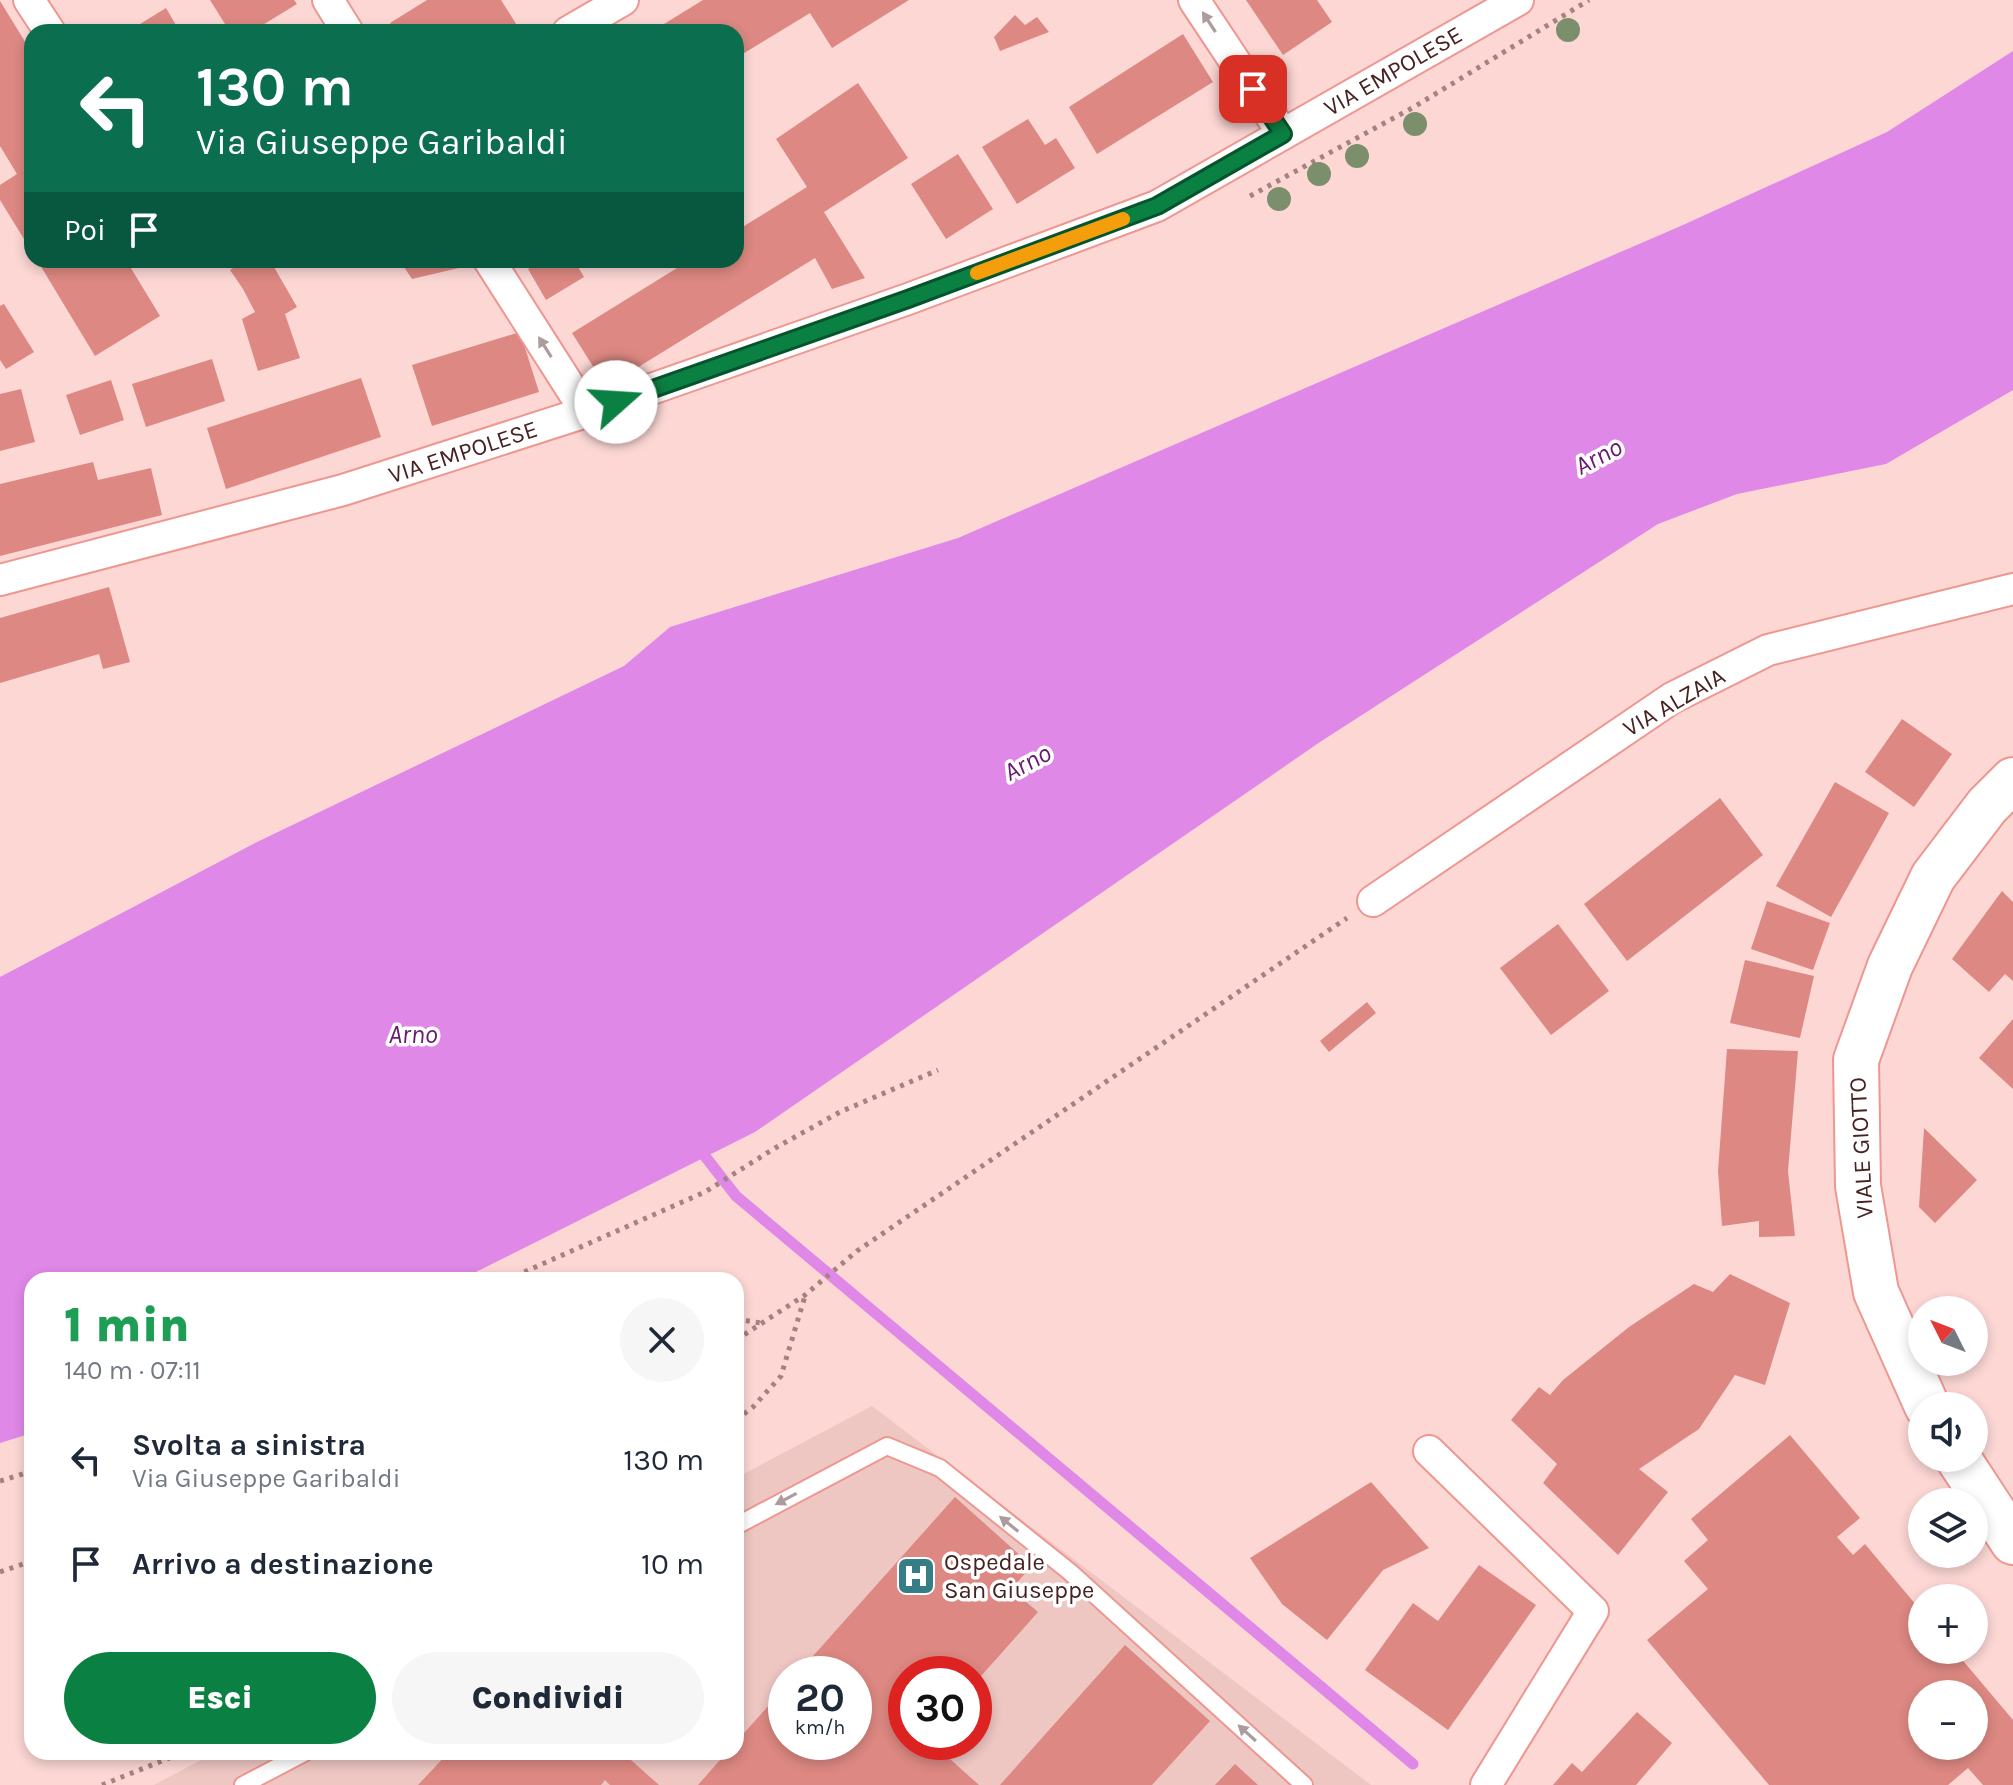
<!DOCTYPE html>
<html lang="it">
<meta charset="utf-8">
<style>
body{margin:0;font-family:Karla,sans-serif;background:#f6f6f7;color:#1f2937;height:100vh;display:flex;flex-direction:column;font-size:30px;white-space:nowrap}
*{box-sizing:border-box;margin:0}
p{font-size:26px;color:#747a83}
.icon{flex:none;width:44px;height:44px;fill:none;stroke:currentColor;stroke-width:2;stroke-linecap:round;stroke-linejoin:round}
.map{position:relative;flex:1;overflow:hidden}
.side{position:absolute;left:24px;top:1272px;width:720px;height:488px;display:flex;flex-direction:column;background:#fff;border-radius:24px;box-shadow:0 4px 12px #0003}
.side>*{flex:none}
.top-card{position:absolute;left:24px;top:24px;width:720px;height:244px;border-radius:24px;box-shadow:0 4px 12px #0003;background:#0b6e4f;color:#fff;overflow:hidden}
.needle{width:52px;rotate:312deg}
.fabs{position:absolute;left:1908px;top:1296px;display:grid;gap:16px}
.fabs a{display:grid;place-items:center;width:80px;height:80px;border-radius:50%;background:#fff;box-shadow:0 4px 12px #0003;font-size:40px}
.speed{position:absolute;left:768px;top:1656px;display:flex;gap:16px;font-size:40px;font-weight:700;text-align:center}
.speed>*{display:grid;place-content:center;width:104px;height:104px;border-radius:50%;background:#fff;box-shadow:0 4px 12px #0003;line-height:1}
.speed small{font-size:20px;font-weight:400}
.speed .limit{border:12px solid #d22;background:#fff;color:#111}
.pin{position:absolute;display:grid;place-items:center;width:68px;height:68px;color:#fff;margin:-34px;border-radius:16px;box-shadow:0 4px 12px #0006}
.me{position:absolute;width:88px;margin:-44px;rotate:71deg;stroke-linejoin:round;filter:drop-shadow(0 0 6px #0008)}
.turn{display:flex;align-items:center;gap:28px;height:168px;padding:0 40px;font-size:36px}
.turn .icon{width:104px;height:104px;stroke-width:2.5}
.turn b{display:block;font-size:56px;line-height:68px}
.then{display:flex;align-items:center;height:76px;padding:0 40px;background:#0003;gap:16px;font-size:30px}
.round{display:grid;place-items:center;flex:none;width:84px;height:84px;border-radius:42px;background:#f6f6f7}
.headline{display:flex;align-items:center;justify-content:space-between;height:136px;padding:0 40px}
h1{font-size:48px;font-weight:800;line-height:60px;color:#1e9e55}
.cta{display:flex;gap:16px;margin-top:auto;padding:16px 40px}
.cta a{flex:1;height:92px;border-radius:48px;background:#0b8043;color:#fff;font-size:32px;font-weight:800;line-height:92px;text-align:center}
.cta a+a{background:#f6f6f7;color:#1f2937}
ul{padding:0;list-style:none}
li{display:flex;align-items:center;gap:24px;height:104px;padding:0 40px}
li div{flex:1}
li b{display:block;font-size:30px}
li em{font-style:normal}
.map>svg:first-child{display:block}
.built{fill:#eec6c2;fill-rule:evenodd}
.water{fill:#df88e7}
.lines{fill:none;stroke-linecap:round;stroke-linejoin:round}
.stream{stroke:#df88e7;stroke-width:11}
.building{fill:#dd8882;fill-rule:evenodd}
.lane-casing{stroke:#ee9791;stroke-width:20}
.street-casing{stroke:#ee9791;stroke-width:34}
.primary-casing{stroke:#ee9791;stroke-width:48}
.path{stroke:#a5817f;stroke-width:5;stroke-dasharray:4 6;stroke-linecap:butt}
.lane{stroke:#fff;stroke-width:16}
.street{stroke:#fff;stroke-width:30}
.primary{stroke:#fff;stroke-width:44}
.tree{fill:#7b8f6c}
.oneway{fill:#ac9c9c}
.route-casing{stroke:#07532c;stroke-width:20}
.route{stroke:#0b8043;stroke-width:14}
.slow{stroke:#f59e0b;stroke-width:14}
.labels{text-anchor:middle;stroke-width:7;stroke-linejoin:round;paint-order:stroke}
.street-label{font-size:24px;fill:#462322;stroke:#fff}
.poi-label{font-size:24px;fill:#462322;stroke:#fff;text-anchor:start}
.water-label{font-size:26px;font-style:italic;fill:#681970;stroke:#fff}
</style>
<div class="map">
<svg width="2013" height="1785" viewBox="0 0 2013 1785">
<rect width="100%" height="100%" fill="#fcd7d4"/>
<!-- built -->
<path class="built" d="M872 1406 1371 1785H154L216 1752H736V1478ZM786 1674H854V1742H786ZM906 1674H974V1742H906Z"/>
<!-- water -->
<polygon class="water" points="2013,51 2013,390 1886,464 1737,494 1658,524 1320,742 755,1132 460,1280 32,1280 32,1433 0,1443 0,977 257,842 624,666 670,627 958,538 1683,225 1887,132"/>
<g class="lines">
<!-- stream -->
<polyline class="stream" points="697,1146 736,1196 1413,1764"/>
</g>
<!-- building -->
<g class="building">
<polygon points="210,0 294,0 297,4 251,32 230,32"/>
<polygon points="427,0 501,0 518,27 509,32 395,32 390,23"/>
<polygon points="703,0 909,0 832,48 810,13 736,58 736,32 651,32"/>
<polygon points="1246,0 1317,0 1332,22 1283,55"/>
<polygon points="0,1 32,53 32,252 0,200 0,185 17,174 0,146"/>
<polygon points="166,8 180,32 127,32"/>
<polygon points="1015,15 1025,25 1037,17 1049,32 1000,51 994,37"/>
<polygon points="1183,34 1213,82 1097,154 1069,107"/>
<polygon points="858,83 908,158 824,212 865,278 832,289 815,258 606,387 572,333 690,260 736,260 736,231 807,187 776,139"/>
<polygon points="1028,119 1045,145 1056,138 1075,168 1017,204 982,147"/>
<polygon points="958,154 993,209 946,239 911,184"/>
<polygon points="37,260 126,260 160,316 95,356"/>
<polygon points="245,260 284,260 274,267 297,307 285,314 300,358 258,371 242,319 255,312 243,289 230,270"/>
<polygon points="385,260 459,260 463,267 412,279 402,264 388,266"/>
<polygon points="544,260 574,260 584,277 546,300 528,269"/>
<polygon points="4,304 34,352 6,369 0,360 0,306"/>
<polygon points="520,332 539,392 432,426 412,365"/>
<polygon points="212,359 225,401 146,427 132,384"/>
<polygon points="361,378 381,437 226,489 207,428"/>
<polygon points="111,380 124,420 80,435 66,395"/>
<polygon points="21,389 35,442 0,451 0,394"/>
<polygon points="93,462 98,480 151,468 162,515 0,556 0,484"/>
<polygon points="109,587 130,662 103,669 99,654 0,683 0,618"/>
<polygon points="1902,719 1952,754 1914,807 1865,772"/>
<polygon points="1835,782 1889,813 1831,917 1776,886"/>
<polygon points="1720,798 1763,855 1627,961 1584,904"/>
<polygon points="2002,891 2013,902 2013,981 2005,974 1989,992 1952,959"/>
<polygon points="1767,901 1830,923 1813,970 1751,949"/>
<polygon points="1558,924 1609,991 1551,1035 1500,968"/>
<polygon points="1745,960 1814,976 1800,1038 1730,1023"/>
<polygon points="1367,1002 1376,1013 1329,1052 1320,1041"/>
<polygon points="2013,1019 2013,1089 1979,1058"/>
<polygon points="1727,1049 1798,1051 1788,1171 1795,1236 1759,1237 1759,1221 1722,1226 1718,1171"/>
<polygon points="1924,1128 1977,1180 1935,1223 1919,1207"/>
<polygon points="1730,1274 1790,1303 1765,1385 1735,1375 1699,1429 1639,1469 1668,1492 1618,1555 1543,1483 1557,1464 1511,1420 1539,1387 1550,1395 1563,1380 1629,1327 1694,1284 1713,1292"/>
<path d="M1790 1435 1860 1518 1837 1537 1853 1555 1865 1544 1922 1612V1650H1954L2013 1720V1785H1983L1968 1768 1948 1785H1769L1647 1640 1708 1589 1684 1561 1708 1540 1691 1519ZM1922 1694H1974V1746H1922Z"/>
<polygon points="1371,1482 1429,1548 1383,1570 1327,1640 1282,1604 1250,1558"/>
<polygon points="955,1497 1032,1566 1011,1589 1038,1612 974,1684 974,1674 906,1674 906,1742 931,1742 979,1785 698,1785 727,1752 736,1752 736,1742 786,1686 786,1742 854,1742 854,1674 797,1674"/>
<polygon points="1479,1565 1536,1605 1448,1730 1365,1670 1413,1603 1438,1621"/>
<polygon points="1125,1645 1210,1721 1152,1785 1000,1785"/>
<polygon points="1637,1712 1672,1743 1636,1785 1553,1785 1572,1763 1582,1772"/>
<polygon points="449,1752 622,1752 659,1785 610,1785 605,1780 601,1785 418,1785"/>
<polygon points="1235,1764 1258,1785 1215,1785"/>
</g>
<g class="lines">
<!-- lane casing -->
<g class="lane-casing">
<g id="lane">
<polyline points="736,1526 887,1446 940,1468 1070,1572 1304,1785"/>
<polyline points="243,1785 306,1752"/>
</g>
</g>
<!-- street casing -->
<g class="street-casing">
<g id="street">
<polyline points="29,0 50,32"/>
<polyline points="328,0 348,32"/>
<polyline points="1194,0 1283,134"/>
<polyline points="568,32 623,0"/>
<polyline points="489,260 586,412"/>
<polyline points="0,580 343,490 586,412 908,299 1157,206 1518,0"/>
<polyline points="1373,901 1672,698 1768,650 2013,589"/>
<polyline points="1429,1451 1593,1611 1486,1785"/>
</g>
</g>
<!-- primary casing -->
<g class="primary-casing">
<g id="primary">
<polyline points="1927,1406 1876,1292 1858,1186 1856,1060 1890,966 1933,877 1987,806 2013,780"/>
<polyline points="1958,1458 2013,1542"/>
</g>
</g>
<!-- path -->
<g class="path">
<polyline points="1250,196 1414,107 1589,0"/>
<polyline points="506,1280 705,1192 775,1148 840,1112 938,1070"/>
<polyline points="736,1319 761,1323"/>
<polyline points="736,1340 805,1295 857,1251 1347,918"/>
<polyline points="736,1420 753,1407 781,1376 805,1296"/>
<polyline points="0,1481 32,1471"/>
<polyline points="0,1572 32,1561"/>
<polyline points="102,1785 184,1752"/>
</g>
<!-- lane -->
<use href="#lane" class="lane"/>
<!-- street -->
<use href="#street" class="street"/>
<!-- primary -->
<use href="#primary" class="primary"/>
</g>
<!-- trees -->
<g class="tree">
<circle cx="1568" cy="30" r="12"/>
<circle cx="1415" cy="124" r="12"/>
<circle cx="1357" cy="156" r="12"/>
<circle cx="1319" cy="174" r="12"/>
<circle cx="1279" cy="199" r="12"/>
</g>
<!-- one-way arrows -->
<defs><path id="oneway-solid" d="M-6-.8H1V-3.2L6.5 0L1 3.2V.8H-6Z" transform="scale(2)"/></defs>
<g class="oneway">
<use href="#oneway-solid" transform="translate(1209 22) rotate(-123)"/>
<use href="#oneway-solid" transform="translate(545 347) rotate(-122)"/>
<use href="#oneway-solid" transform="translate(786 1499) rotate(152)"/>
<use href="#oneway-solid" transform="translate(1009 1524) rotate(-141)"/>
<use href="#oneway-solid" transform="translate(1247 1733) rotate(-138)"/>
</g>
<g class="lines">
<!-- route casing -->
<g class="route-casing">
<polyline id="route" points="616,402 908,299 1157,206 1283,134 1253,89"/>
</g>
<!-- route -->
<use href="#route" class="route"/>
<!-- slow -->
<polyline class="slow" points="977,273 1123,219"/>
</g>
<!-- icons -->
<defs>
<g id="hospital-square" transform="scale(2)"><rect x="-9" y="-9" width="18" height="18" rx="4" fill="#357e85" stroke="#fff"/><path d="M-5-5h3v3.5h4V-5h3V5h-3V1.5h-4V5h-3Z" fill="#fff"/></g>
</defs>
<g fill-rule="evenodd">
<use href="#hospital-square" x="916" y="1576"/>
</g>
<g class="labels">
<!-- street labels -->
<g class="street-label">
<text transform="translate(1393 71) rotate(-30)" y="8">VIA EMPOLESE</text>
<text transform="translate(463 452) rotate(-18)" y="8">VIA EMPOLESE</text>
<text transform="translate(1674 702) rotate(-30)" y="8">VIA ALZAIA</text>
<text transform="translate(1861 1148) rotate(-93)" y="8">VIALE GIOTTO</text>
</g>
<!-- poi labels -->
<g class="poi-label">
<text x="944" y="1570">Ospedale<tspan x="944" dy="28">San Giuseppe</tspan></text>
</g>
<!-- water labels -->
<g class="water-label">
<text transform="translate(1598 456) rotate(-28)" y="9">Arno</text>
<text transform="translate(1027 762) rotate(-28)" y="9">Arno</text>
<text x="413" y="1043">Arno</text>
</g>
</g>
</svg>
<div class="fabs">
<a><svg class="needle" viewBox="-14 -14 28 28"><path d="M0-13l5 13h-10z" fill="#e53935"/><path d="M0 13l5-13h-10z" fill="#747a83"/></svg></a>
<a><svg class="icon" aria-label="sound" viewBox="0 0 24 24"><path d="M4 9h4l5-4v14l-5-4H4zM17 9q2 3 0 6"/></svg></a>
<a><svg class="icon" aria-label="layers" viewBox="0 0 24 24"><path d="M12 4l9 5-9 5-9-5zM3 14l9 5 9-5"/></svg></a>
<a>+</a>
<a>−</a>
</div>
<div class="speed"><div>20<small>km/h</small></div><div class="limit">30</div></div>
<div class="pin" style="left:1253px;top:89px;background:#d93025"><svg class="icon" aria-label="arrive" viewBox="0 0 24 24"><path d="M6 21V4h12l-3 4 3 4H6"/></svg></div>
<svg class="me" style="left:616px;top:402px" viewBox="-20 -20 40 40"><circle r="19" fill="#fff"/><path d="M0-13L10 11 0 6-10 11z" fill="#0b8043"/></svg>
<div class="top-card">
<div class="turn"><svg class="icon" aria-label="left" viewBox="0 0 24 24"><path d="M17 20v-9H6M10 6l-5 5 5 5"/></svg><div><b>130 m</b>Via Giuseppe Garibaldi</div></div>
<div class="then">Poi<svg class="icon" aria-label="arrive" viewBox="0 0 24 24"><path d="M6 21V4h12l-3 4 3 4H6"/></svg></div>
</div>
<section class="side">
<div class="headline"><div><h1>1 min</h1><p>140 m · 07:11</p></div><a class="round"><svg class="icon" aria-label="close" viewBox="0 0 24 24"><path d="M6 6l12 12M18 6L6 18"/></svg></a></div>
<ul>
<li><svg class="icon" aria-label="left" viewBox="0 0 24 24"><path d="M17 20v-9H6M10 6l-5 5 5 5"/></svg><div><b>Svolta a sinistra</b><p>Via Giuseppe Garibaldi</p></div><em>130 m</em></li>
<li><svg class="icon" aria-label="arrive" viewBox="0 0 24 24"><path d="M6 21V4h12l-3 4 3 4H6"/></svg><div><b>Arrivo a destinazione</b></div><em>10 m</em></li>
</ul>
<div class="cta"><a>Esci</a><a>Condividi</a></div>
</section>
</div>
